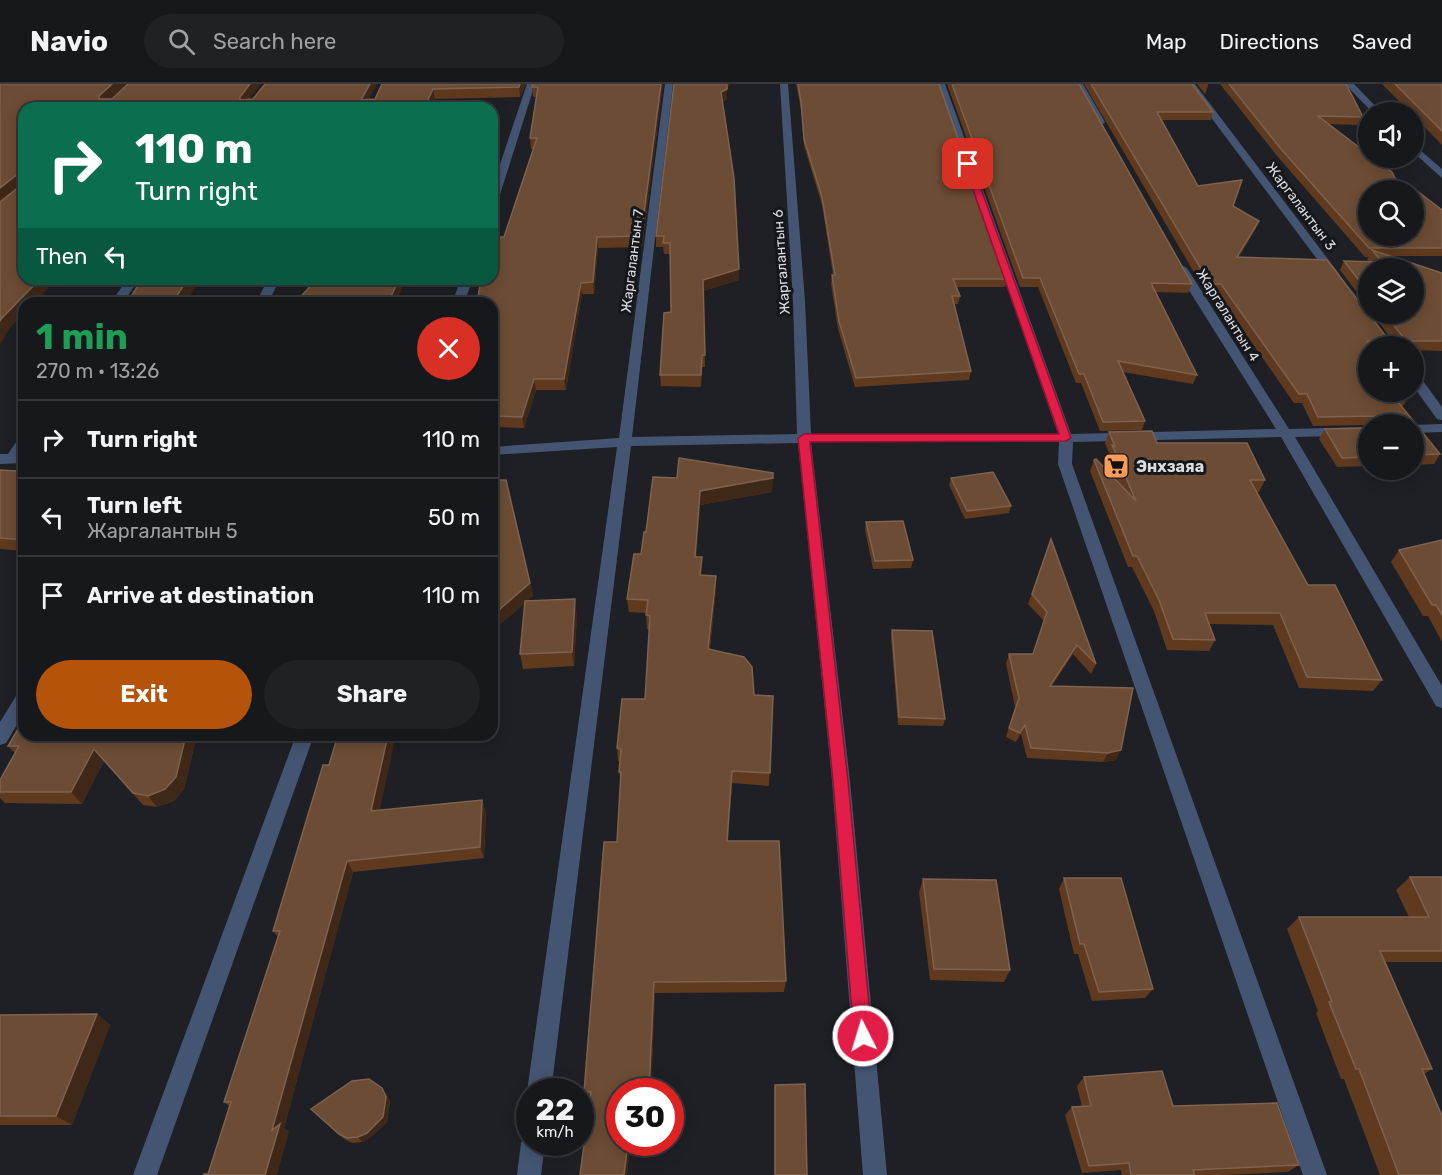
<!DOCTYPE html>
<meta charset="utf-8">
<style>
body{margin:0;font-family:Rubik,sans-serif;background:#1f2125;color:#f1f3f6;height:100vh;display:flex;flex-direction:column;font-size:22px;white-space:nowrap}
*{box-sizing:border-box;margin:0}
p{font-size:20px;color:#9ea0a3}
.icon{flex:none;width:33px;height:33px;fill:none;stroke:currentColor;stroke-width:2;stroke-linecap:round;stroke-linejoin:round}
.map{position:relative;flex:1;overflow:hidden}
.drawer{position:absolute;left:18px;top:213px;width:480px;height:444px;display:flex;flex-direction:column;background:#16181c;border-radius:18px;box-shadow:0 3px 15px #0003,0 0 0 2px #35373b}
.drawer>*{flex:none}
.guide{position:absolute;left:18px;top:18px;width:480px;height:183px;border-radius:18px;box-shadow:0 3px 15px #0003,0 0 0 2px #35373b;background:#0b6e4f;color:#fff;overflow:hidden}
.tools{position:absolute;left:1358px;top:18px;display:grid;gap:12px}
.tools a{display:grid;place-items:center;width:66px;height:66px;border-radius:50%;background:#16181c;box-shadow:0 3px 15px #0003,0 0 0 2px #35373b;font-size:30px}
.speed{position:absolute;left:516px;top:994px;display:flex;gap:12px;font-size:30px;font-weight:700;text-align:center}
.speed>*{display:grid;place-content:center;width:78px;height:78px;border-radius:50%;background:#16181c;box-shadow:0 3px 15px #0003,0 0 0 2px #35373b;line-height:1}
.speed small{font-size:15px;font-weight:400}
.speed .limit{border:9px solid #d22;background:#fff;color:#111}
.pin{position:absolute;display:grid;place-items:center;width:51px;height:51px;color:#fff;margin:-26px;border-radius:12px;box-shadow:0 3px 9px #0006}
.me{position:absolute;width:66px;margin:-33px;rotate:355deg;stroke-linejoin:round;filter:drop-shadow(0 0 4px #0008)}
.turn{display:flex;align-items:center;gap:21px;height:126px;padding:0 18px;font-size:27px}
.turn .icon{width:78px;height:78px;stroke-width:2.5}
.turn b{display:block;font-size:42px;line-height:51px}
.then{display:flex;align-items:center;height:57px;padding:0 18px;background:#0003;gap:12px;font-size:22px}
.round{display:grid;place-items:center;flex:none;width:63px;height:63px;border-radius:32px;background:#1f2125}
.headline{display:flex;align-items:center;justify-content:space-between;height:102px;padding:0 18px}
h1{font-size:36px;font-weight:700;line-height:45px;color:#1e9e55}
.button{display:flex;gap:12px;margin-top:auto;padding:12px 18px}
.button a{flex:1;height:69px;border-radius:36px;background:#b45309;color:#fff;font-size:24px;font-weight:700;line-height:69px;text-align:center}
.button a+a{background:#1f2125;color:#f1f3f6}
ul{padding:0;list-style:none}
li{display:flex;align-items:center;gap:18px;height:78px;padding:0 18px;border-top:2px solid #35373b}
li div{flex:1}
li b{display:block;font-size:22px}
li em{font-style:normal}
header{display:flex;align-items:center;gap:36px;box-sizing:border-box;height:84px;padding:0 30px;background:#16181c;border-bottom:2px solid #35373b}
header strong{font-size:28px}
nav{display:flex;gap:33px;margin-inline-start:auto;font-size:21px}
.search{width:420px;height:54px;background:#1f2125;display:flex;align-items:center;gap:15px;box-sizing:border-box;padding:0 21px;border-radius:33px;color:#9ea0a3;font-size:22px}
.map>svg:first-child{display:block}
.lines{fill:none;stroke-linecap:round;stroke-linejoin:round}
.minor{fill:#445573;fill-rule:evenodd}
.wall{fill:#5f3a1f}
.shaded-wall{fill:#402819}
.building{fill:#6c4c34;stroke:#7e624f;stroke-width:1.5;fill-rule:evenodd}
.route{fill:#e11d48;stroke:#92132f;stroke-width:1.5}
.labels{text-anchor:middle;stroke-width:6;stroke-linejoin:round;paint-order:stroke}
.far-street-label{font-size:14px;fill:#dadcdf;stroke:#15171b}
.poi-label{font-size:16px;font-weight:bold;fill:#dadcdf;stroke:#15171b;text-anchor:start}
</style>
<header>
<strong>Navio</strong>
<div class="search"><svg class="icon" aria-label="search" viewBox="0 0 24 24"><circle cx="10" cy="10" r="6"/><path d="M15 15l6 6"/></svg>Search here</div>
<nav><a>Map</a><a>Directions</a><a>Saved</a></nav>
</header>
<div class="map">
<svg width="1442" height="1091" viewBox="0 0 1442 1091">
<rect width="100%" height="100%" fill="#1e2025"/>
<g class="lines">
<!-- minor -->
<g class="minor">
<polygon points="527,0 535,0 497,120 492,123 492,104"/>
<polygon points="665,0 673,0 632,353 797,350 793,217 780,0 788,0 805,217 811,350 1058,350 937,0 945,0 1071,350 1276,345 1175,184 1181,181 1187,184 1289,345 1368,343 1368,351 1295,353 1442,602 1442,624 1436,622 1281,353 1073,358 1072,380 1327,1091 1303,1091 1058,380 1059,358 811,358 850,697 887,1091 863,1091 832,697 798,359 631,362 551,1008 530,1008 530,1013 527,1008 617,363 492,371 492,363 619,354"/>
<polygon points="1075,0 1083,0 1105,38 1103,40 1097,40"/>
<polygon points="1186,0 1195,0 1340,191 1340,195 1332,195"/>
<polygon points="1345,0 1354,0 1381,28 1372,28"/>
<polygon points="1413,60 1442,85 1442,94 1413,68"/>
<polygon points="127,195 139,195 123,219 111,219"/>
<polygon points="268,195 280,195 268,219 256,219"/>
<polygon points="461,195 473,195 464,219 452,219"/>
<polygon points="1413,289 1418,290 1442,323 1442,336 1437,335 1413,302"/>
<polygon points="1442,340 1442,348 1413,349 1413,341"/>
<polygon points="24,353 24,379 0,380 0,370 8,370 19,354"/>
<polygon points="24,607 24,629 6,659 0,661 0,638 18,609"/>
<polygon points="296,651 314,651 157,1091 133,1091"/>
<polygon points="530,1049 530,1059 545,1059 541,1091 517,1091 521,1059 525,1051"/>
</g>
</g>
<!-- wall -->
<g class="wall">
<polygon points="0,0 111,15 375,15 382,0 526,0 520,13 435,15 431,24 24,24 24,195 9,245"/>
<polygon points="533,0 663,0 642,163 598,164 594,210 582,210 566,306 536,306 524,344 492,343 492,219 504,153 533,65 531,65 530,54 536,13 533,13 532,3"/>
<polygon points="796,0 939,0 1007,195 1005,203 956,203 960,212 958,220 954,220 971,287 969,296 855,303 838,245 831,200 832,191 833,191 822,121 804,62 801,25"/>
<polygon points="947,0 1079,0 1192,200 1188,209 1156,208 1197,291 1193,300 1123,288 1145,337 1142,346 1100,347 1081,299 1076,299 1038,203 1020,203"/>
<polygon points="1084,0 1192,0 1213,28 1211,36 1162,36 1198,102 1259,137 1255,146 1239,173 1388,255 1391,255 1373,230 1413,230 1368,184 1368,223 1340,186 1344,177 1369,178 1367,175 1369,173 1365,173 1278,73 1220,0 1346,0 1363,33 1360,41 1329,40 1400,104 1442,126 1442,172 1391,172 1442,189 1442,267 1413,266 1413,262 1368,262 1409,312 1403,322 1401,322 1440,370 1434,380 1413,381 1413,340 1313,342 1302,319 1294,319 1218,210 1206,209"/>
<polygon points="1197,0 1208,0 1208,2 1205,10"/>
<polygon points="1382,0 1442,0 1442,61 1413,31 1413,28 1410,28"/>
<polygon points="727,5 727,15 722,18 739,196 703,207 705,283 702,283 701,303 661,302 660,291 671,228 670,170 664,170 663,163 656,163 656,152"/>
<polygon points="1368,344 1368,382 1337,383 1319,355 1325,345"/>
<polygon points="1109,348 1157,359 1265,396 1259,408 1256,408 1308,501 1382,596 1373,607 1299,604 1273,541 1209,540 1215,556 1209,567 1167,566 1154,527 1132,483 1128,483 1090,387 1094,376 1119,399 1108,373 1109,369 1105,359"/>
<polygon points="24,377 24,467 0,465 0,386 17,387"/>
<polygon points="677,394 772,408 700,421 696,473 702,487 702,492 716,492 716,506 710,565 754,611 773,612 769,702 732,699 728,757 786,897 784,908 655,909 651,1008 620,1008 620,1059 630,1059 627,1091 589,1017 587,1017 584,1008 617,758 621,699 619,688 620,677 618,677 617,664 645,615 650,545 647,545 646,529 629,528 627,515 641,470 646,448"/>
<polygon points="951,394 1011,422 1009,429 965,435 949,401"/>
<polygon points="866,438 913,476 911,484 873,485 865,446"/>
<polygon points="1051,455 1096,580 1091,590 1073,570 1052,602 1116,676 1103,678 1027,674 1021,650 1016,658 1006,653 1015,623 1006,580 1009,570 1033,570 1044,537 1028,520"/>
<polygon points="1442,456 1442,558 1428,532 1423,532 1391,478 1399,466"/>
<polygon points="530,499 533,512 527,517 577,530 574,582 523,585 520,570 525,519 492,547"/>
<polygon points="892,546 945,635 943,642 898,641 891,553"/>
<polygon points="24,651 197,651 184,705 174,717 157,723 143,721 104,677 82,720 5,719 0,714 0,708 15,669 8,662"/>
<polygon points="329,681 379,726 482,716 486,728 484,774 353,788 284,1044 289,1048 208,1090 229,1022 224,1018 278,853 273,847"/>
<polygon points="1410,793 1442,793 1442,878 1386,878 1432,985 1424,990 1442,1091 1380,1091 1344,995 1341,995 1316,929 1318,927 1287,845 1299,833 1409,833 1396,806"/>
<polygon points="1064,794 1153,905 1145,914 1092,917 1078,870 1074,870 1059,805"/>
<polygon points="923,795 1010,886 1004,898 930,896 919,808"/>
<polygon points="97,930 110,941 72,1041 0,1041 0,931"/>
<polygon points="1084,993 1173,1022 1299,1081 1288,1088 1225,1091 1122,1091 1121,1086 1082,1089 1065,1031 1072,1023 1082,1023 1077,1002"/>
<polygon points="775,1001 807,1091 774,1091 774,1010"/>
<polygon points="386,1009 390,1018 387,1038 371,1053 362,1058 352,1059 344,1055 311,1025"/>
</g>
<!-- shaded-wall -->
<g class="shaded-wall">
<polygon points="112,0 127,0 103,22 99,15 99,12"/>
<polygon points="250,0 261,0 243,23 240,16 240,13"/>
<polygon points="370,0 377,0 365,22 361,16"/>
<polygon points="520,0 526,0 520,13 519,3"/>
<polygon points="661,0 663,0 642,163 641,152"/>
<polygon points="727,0 731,0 727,5 727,15 721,18 721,8"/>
<polygon points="433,5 435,15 431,24 424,24"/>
<polygon points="19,89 24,100 0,119 0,104"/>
<polygon points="1259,137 1255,146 1234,182 1237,173"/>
<polygon points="597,153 598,164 594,210 593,198"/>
<polygon points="739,185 739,196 703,207 703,196"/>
<polygon points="40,195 57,195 34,219 24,219 24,229 9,245 0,261 0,237 2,234"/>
<polygon points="188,195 201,195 185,219 172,219"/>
<polygon points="399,195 406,195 396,219 388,219"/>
<polygon points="581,199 582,210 566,306 564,295"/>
<polygon points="534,295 536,306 524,344 522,333"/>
<polygon points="773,394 772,408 700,421 696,487 695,473 700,407"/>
<polygon points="702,473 702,487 700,505 700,491"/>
<polygon points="716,492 716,506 708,578 708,565"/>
<polygon points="530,499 533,512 492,547 492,532"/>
<polygon points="575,515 577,530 574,582 572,568"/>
<polygon points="1077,561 1073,570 1046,612 1050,602"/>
<polygon points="1025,641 1021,650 1016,658 1020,649"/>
<polygon points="186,651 197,651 184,705 174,717 157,723 148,712"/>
<polygon points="388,651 396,651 377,739 371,727"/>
<polygon points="94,665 104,677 82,720 71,708"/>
<polygon points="1121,666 1116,676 1103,678 1108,669"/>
<polygon points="732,687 732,699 727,769 727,757"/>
<polygon points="482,716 486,728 484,774 480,763"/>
<polygon points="347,777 353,788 284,1044 289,1048 277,1091 265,1091 272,1046"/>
<polygon points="654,898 655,909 651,1008 649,1008"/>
<polygon points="97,930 110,941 72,1041 56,1032"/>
<polygon points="382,1004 386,1009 390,1018 387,1038 371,1053 362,1058 358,1053"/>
<polygon points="628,1059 630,1059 627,1091 624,1091"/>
</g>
<!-- building -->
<g class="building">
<polygon points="0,0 112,0 99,12 99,15 112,15 128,0 250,0 240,13 240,16 253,15 265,0 370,0 361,16 375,15 382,0 520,0 519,3 433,5 424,24 382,24 383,23 303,21 301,24 24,24 24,195 40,195 2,234 0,237 0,118 20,102 21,91 19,89 0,104"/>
<polygon points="533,0 661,0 641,152 597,153 593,198 581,199 564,295 534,295 522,333 492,332 492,219 477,219 481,195 492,195 492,165 496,153 504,153 537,54 530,54 538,3 532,3"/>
<polygon points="674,0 727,0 727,5 721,8 734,94 739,185 703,196 705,271 702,271 701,291 660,291 664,229 671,228 670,159 663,159 664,152 656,152"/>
<polygon points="798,0 939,0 1007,195 953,195 960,212 952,212 971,287 856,294 839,237 832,191 835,191 822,113 804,55 801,18"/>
<polygon points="952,0 1079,0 1192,200 1151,199 1197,291 1118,277 1145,337 1103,338 1084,290 1079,290 1040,194 1023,194"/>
<polygon points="1091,0 1192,0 1213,28 1157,28 1198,102 1242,96 1233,122 1259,137 1237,173 1327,176 1388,255 1403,253 1385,230 1413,230 1413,184 1368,184 1368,208 1344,177 1382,178 1372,166 1442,189 1442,257 1367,257 1371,262 1368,262 1368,308 1405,308 1409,312 1394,313 1440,370 1413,371 1413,340 1376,340 1375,332 1318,333 1307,310 1299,310 1221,200 1210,200"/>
<path d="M1229 0H1346L1363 33 1318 32 1368 70V74H1373L1392 88 1400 104H1413L1442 126V164H1369L1281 65ZM1368 106H1413V152H1368Z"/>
<polygon points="1395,0 1442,0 1442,47"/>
<polygon points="142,195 188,195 172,219 127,219"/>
<polygon points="362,195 399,195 388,219 295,219 316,196"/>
<polygon points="1368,344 1368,373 1342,374 1325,345"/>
<polygon points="1152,347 1157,359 1247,359 1265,396 1250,396 1308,501 1335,501 1382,596 1307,593 1280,529 1205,529 1215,556 1173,555 1159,516 1137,472 1133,472 1094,376 1096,375 1136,417 1112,361 1115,362 1109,348"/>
<polygon points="679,374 773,389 773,394 700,407 695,473 702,473 700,491 716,492 708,565 744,573 752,583 754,611 773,612 770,689 732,687 727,757 779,757 786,897 654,898 649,1007 620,1008 620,1059 628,1059 624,1091 580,1091 591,1008 584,1008 604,758 617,758 621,688 619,688 621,665 617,664 622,615 645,615 650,532 646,531 648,516 627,515 634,470 641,470 644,448 646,448 653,393 677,394"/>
<polygon points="24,377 24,456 0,454 0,386 17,387"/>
<polygon points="492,388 497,396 506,396 530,499 492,532"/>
<polygon points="993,388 1011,422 967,427 951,394"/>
<polygon points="903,437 913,476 875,477 866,438"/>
<polygon points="1051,455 1096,580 1077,561 1050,602 1133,604 1121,666 1108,669 1031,664 1025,641 1020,649 1009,644 1019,614 1009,570 1033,570 1047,528 1032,510"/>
<polygon points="1442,456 1442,531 1436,521 1432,521 1399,466"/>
<polygon points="575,515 572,568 520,570 525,517"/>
<polygon points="892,546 932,547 945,635 899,633"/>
<polygon points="24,635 24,651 186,651 176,693 165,705 148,712 133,709 94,665 71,708 0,708 0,696 19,662 8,662"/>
<polygon points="338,651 388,651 371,727 482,716 480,763 347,777 272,1046 280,1040 265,1091 204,1091 204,1090 208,1090 231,1018 224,1018 280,847 273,847 323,681 329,681"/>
<polygon points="1410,793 1442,793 1442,867 1380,867 1432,985 1422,985 1442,1032 1442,1091 1399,1091 1359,985 1356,985 1329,918 1332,918 1299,833 1429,833"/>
<polygon points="1064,794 1121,794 1153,905 1099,908 1084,860 1080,860"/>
<polygon points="923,795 996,796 1010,886 934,885"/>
<polygon points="97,930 56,1032 0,1032 0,931"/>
<polygon points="1162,987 1173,1022 1277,1019 1299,1081 1193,1086 1195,1091 1131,1091 1129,1079 1089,1082 1072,1023 1091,1022 1084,993"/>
<polygon points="369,995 382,1004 386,1013 383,1033 367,1049 358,1053 347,1054 339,1050 311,1025 352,997"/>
<polygon points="805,1000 807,1091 775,1091 775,1001"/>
</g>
<!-- route -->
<polygon class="route" points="968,77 972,80 1071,354 1066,357 810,358 848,697 872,952 869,958 863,961 856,958 854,952 833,697 798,354 804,350 1059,350 964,80"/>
<!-- icons -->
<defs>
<g id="supermarket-square" transform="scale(1.35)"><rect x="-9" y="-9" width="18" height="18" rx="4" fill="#fe9c57" stroke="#15171b"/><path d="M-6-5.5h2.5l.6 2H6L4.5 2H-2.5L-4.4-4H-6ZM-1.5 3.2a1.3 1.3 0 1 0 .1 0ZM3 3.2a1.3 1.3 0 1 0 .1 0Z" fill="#111"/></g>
</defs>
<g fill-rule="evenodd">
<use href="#supermarket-square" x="1116" y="382"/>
</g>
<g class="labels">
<!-- far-street labels -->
<g class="far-street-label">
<text transform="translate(1301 122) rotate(53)" y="5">Жаргалантын 3</text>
<text transform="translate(632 177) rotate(-83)" y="5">Жаргалантын 7</text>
<text transform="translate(781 178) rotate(-94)" y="5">Жаргалантын 6</text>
<text transform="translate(1228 231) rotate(58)" y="5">Жаргалантын 4</text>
</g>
<!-- poi labels -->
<g class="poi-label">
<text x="1136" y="388">Энхзаяа</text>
</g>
</g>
</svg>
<div class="tools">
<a><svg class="icon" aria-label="sound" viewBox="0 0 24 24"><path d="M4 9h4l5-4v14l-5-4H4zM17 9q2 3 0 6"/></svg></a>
<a><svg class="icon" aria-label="search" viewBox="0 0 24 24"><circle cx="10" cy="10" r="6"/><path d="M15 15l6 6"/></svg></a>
<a><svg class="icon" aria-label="layers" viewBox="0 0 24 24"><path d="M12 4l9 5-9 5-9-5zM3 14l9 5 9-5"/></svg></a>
<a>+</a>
<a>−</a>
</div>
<div class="speed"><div>22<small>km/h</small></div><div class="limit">30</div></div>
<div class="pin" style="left:968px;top:80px;background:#d93025"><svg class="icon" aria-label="arrive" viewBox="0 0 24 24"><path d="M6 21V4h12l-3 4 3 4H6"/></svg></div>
<svg class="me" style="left:863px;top:952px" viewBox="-20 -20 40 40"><circle r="17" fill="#e11d48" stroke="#fff" stroke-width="3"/><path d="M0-11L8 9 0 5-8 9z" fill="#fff"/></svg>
<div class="guide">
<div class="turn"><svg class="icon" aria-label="right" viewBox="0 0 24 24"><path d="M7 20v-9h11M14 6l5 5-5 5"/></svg><div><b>110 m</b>Turn right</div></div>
<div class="then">Then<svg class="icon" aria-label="left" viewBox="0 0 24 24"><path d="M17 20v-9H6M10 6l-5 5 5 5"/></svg></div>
</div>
<section class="drawer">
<div class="headline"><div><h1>1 min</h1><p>270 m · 13:26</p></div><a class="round" style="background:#d93025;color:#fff"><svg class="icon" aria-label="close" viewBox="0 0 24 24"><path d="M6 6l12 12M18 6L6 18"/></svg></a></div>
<ul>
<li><svg class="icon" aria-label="right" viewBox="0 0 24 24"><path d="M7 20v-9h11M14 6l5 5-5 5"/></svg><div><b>Turn right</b></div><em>110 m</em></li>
<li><svg class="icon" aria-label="left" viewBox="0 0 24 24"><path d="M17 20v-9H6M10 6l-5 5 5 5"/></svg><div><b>Turn left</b><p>Жаргалантын 5</p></div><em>50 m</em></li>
<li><svg class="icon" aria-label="arrive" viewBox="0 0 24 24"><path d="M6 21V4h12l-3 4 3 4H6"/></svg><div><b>Arrive at destination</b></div><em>110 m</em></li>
</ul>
<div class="button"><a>Exit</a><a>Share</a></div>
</section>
</div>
